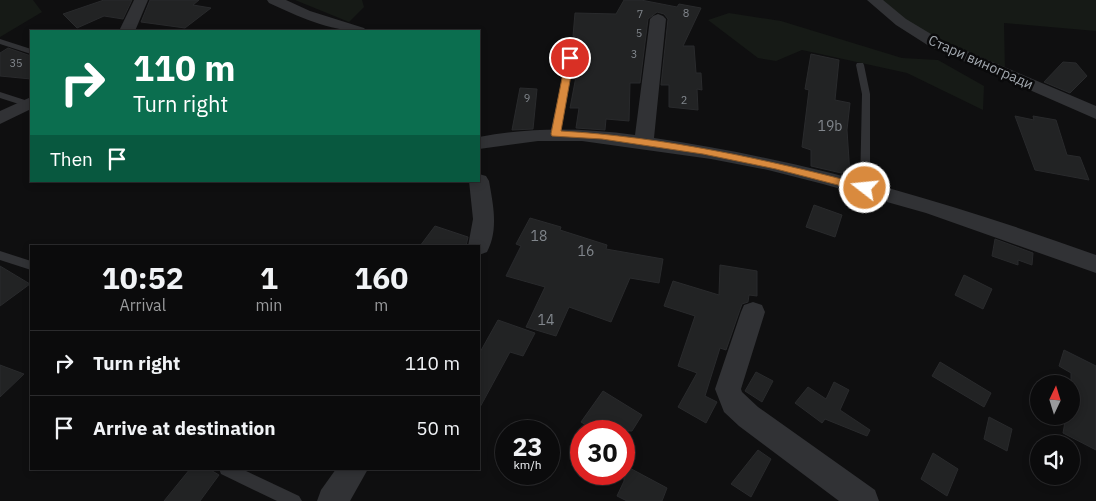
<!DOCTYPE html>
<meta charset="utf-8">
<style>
body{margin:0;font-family:"IBM Plex Sans",sans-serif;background:#19191a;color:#f1f3f6;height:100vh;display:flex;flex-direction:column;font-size:19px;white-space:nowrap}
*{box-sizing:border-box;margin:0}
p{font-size:16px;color:#9a9b9d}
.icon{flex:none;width:28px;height:28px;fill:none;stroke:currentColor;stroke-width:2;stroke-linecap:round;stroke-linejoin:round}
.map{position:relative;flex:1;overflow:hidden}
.drawer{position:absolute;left:30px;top:245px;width:450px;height:225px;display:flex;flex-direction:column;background:#0b0b0c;border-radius:0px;box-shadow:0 2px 8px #0003,0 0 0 1px #2b2b2d}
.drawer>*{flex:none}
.top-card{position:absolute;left:30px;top:30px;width:450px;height:152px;border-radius:0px;box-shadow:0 2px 8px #0003,0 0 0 1px #2b2b2d;background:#0b6e4f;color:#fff;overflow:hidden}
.needle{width:32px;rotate:4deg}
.controls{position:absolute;left:1030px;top:375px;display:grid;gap:10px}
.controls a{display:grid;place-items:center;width:50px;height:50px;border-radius:50%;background:#0b0b0c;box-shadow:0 2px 8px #0003,0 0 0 1px #2b2b2d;font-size:25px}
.speed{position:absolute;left:495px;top:420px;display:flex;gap:10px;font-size:25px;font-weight:700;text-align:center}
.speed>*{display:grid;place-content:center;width:65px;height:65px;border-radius:50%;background:#0b0b0c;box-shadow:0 2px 8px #0003,0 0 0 1px #2b2b2d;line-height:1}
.speed small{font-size:12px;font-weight:400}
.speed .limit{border:8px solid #d22;background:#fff;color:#111}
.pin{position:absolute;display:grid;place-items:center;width:42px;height:42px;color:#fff;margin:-21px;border:2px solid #fff;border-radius:50%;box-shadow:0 1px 5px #0007}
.me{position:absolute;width:55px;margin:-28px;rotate:286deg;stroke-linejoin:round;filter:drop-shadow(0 0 4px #0008)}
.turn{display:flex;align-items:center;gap:18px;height:105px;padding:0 20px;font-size:22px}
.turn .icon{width:65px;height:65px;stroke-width:2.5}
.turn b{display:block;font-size:35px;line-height:42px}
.then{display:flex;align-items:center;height:48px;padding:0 20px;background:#0003;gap:10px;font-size:19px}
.eta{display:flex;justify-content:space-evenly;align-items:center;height:85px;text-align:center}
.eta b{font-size:30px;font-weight:700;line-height:35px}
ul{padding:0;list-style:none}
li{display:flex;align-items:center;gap:15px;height:65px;padding:0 20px;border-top:1px solid #2b2b2d}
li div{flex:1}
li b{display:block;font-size:19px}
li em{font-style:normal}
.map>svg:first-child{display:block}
.green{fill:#161a16}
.building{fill:#222324;stroke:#292a2c}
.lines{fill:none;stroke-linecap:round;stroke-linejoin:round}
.service{fill:#313235;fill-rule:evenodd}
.minor{fill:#313235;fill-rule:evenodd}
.route{fill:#d98a3e;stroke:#8d5a28}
.labels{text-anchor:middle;stroke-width:5;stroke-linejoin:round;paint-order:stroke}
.far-number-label{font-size:11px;fill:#81868c}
.far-street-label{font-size:14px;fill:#a2a8af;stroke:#0a0a0b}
.number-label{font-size:14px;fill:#81868c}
</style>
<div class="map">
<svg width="1096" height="501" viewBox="0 0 1096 501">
<rect width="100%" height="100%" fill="#0f0f10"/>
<!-- green -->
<g class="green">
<polygon points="0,0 33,0 42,12 0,37"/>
<polygon points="295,0 362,0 364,7 349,22"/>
<polygon points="876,0 1096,0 1096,31 1004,23 1005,72 928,37"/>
<polygon points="729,13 781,21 902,58 938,60 984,86 983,110 907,73 802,50 776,61 758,58 708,20"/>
</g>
<!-- building -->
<g class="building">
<polygon points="104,0 132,0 123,19 104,16 77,28 63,14"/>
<polygon points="150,0 199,0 193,5 211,8 185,28 141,22"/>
<polygon points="624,0 641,0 677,7 679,4 701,8 683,46 694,46 696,73 701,73 702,90 697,89 698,110 669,107 669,85 661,85 668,19 664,14 657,12 648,19 640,83 630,83 629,121 606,119 605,130 576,128 579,108 570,108 582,45 579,45 580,38 573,36 575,13 616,14"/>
<polygon points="8,48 31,56 31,79 0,76 0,53"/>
<polygon points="811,54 839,60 835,100 850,103 847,130 850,175 811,166 811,150 802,147 809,90 805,89"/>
<polygon points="1063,62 1076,63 1087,76 1070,93 1044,82"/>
<polygon points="520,88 537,89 533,129 512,130"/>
<polygon points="1015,116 1034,120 1033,116 1056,120 1067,155 1080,157 1089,180 1035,170"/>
<polygon points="814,205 842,215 835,237 806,227"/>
<polygon points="530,218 561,227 560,230 607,245 606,249 663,259 659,283 630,278 611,322 569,307 556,336 526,327 545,287 506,276 521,246 516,244"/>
<polygon points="435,226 468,237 466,246 420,246"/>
<polygon points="995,239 1033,253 1032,265 1018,260 1018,265 992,256"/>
<polygon points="720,265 757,271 757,296 749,295 748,302 742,304 726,350 720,348 705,396 717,402 706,423 678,407 697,373 678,366 695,316 664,306 673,281 719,295"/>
<polygon points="0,266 30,284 0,306"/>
<polygon points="964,275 992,289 983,309 955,295"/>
<polygon points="498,320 535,333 523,356 510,352 479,409 479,354"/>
<polygon points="1064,350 1096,366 1096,450 1063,433 1066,416 1071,416 1071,373 1059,366"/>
<polygon points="940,362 991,393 984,407 932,376"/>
<polygon points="0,365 24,374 0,397"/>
<polygon points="756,372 773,381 762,402 745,391"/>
<polygon points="834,382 849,390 840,410 870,430 867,436 825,419 822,423 795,403 808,387 826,399"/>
<polygon points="603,391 642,415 632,431 596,431 581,422"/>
<polygon points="989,417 1012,429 1007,451 984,439"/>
<polygon points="758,450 771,459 751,497 731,484"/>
<polygon points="933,453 958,469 947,496 921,479"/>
<polygon points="624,465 667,488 662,501 627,501 617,496 624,481"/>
<polygon points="190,469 209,469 219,475 200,501 164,501"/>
</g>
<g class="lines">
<!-- service -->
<g class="service">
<polygon points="571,37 578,39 560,134 555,137 550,134"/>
<polygon points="0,39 31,49 31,54 0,44"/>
<polygon points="857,63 863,63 864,65 870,94 870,188 865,192 860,188 862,94 856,65"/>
<polygon points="0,92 31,102 31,106 25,106 0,98"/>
<polygon points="0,251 31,261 31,270 0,260"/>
<polygon points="219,469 242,469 299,496 302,501 277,501 221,474"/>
</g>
<!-- minor -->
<g class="minor">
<polygon points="134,0 148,0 135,31 119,31"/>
<path d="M267 0H286L310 11 364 28 367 31C333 33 300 17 269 3Z"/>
<polygon points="867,0 883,0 906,19 941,40 1096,106 1096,119 929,46 896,25"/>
<path d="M658 14 663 16 666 19 654 138C806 160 952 203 1096 255V273L926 213 823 184 768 170 711 159 582 141H538L479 149V137C532 127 582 128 635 135L650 19 653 16Z"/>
<polygon points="31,97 31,109 0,124 0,111"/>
<path d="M479 174 486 176 489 181C493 204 499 230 487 252L479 255V246H468L473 219 469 181H479Z"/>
<polygon points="753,302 762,305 765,312 741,389 742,392 758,407 875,490 879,501 839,501 739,426 724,412 715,389 741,312 744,305"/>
<polygon points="336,469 368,469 350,501 317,501 321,490"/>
</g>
</g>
<!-- route -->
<path class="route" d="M570 55 574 58 561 131C664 137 765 159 865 185L870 188 865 192 776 169 703 154 602 139 552 136 551 134 566 58Z"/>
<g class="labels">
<!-- far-number labels -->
<g class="far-number-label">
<text x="686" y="17">8</text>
<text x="640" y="18">7</text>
<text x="639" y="37">5</text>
<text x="634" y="58">3</text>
<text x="16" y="67">35</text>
<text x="527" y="102">9</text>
<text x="684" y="104">2</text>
</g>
<!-- far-street labels -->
<g class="far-street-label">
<text transform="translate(981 62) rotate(24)" y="5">Стари виногради</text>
</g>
<!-- number labels -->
<g class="number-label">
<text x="830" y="131">19b</text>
<text x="539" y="241">18</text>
<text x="586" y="256">16</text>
<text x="546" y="325">14</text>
</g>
</g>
</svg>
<div class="controls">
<a><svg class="needle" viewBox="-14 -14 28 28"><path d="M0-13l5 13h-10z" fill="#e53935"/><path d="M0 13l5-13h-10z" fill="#9a9b9d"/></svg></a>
<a><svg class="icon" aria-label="sound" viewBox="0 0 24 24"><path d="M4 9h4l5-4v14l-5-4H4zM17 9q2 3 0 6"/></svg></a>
</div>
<div class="speed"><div>23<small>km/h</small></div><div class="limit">30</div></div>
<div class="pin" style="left:570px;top:58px;background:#d93025"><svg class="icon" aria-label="arrive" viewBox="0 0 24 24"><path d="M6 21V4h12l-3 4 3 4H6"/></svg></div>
<svg class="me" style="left:865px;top:188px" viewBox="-20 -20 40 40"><circle r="17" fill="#d98a3e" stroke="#fff" stroke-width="3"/><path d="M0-11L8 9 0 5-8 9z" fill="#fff"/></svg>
<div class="top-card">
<div class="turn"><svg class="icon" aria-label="right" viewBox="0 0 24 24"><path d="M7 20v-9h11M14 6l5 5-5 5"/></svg><div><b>110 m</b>Turn right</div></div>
<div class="then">Then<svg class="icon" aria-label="arrive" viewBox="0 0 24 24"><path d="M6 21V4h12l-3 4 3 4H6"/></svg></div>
</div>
<section class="drawer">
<div class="eta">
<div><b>10:52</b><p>Arrival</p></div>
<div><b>1</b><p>min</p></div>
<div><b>160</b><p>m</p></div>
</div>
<ul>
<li><svg class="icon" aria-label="right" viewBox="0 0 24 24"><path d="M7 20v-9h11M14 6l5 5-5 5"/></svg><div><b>Turn right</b></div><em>110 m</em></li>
<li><svg class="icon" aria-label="arrive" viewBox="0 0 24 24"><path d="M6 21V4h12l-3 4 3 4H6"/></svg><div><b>Arrive at destination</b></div><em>50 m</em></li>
</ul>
</section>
</div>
